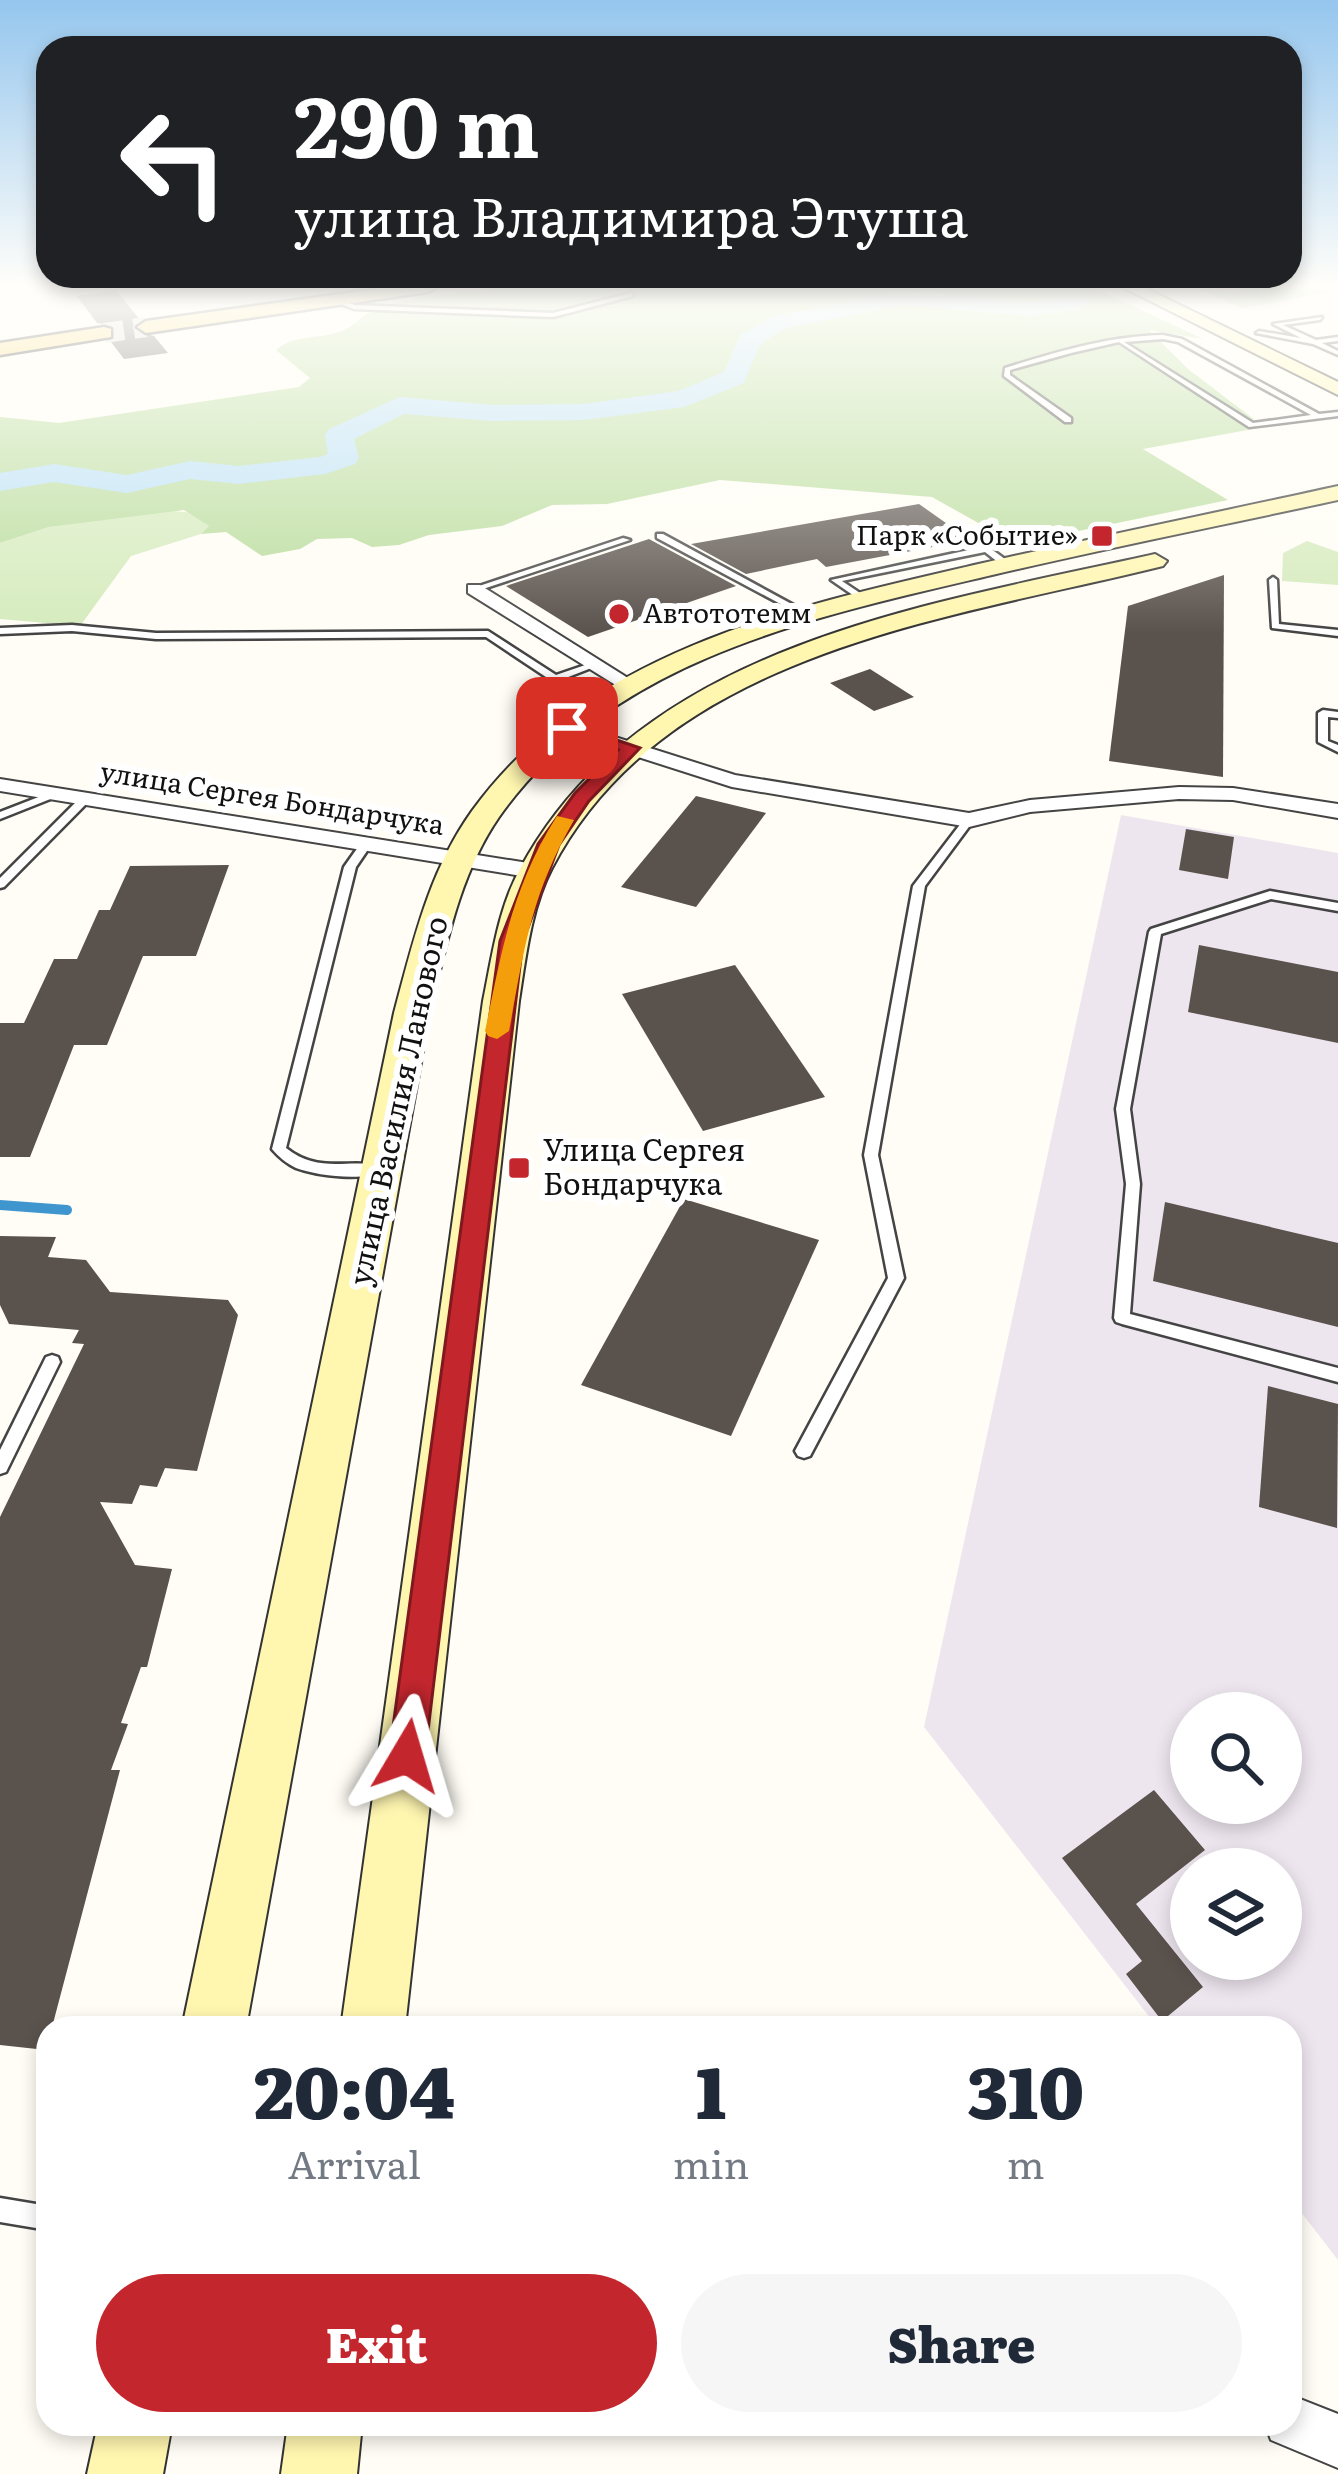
<!DOCTYPE html>
<meta charset="utf-8">
<style>
body{margin:0;font-family:Literata,serif;background:#f6f6f7;color:#1f2937;height:100vh;display:flex;flex-direction:column;font-size:45px;white-space:nowrap}
*{box-sizing:border-box;margin:0}
p{font-size:39px;color:#747a83}
.icon{flex:none;width:66px;height:66px;fill:none;stroke:currentColor;stroke-width:2;stroke-linecap:round;stroke-linejoin:round}
.map{position:relative;flex:1;overflow:hidden}
.details{position:absolute;left:36px;top:2016px;width:1266px;height:420px;display:flex;flex-direction:column;background:#fff;border-radius:36px;box-shadow:0 6px 18px #0003}
.details>*{flex:none}
.guide{position:absolute;left:36px;top:36px;width:1266px;height:252px;border-radius:36px;box-shadow:0 6px 18px #0003;background:#202124;color:#fff;overflow:hidden}
.fabs{position:absolute;left:1170px;top:1692px;display:grid;gap:24px}
.fabs a{display:grid;place-items:center;width:132px;height:132px;border-radius:50%;background:#fff;box-shadow:0 6px 18px #0003;font-size:60px}
.pin{position:absolute;display:grid;place-items:center;width:102px;height:102px;color:#fff;margin:-51px;border-radius:24px;box-shadow:0 6px 18px #0006}
.me{position:absolute;width:132px;margin:-66px;rotate:7deg;stroke-linejoin:round;filter:drop-shadow(0 0 9px #0008)}
.turn{display:flex;align-items:center;gap:42px;height:252px;padding:0 60px;font-size:54px}
.turn .icon{width:156px;height:156px;stroke-width:2.5}
.turn b{display:block;font-size:84px;line-height:102px}
.eta{display:flex;justify-content:space-evenly;align-items:center;height:204px;text-align:center}
.eta b{font-size:72px;font-weight:800;line-height:84px}
.action{display:flex;gap:24px;margin-top:auto;padding:24px 60px}
.action a{flex:1;height:138px;border-radius:72px;background:#c4262e;color:#fff;font-size:48px;font-weight:800;line-height:138px;text-align:center}
.action a+a{background:#f6f6f7;color:#1f2937}
.map>svg:first-child{display:block}
.industrial{fill:#eee6ef;fill-rule:evenodd}
.green{fill:#d5ebbd}
.forest{fill:#b9dc9c}
.lines{fill:none;stroke-linecap:round;stroke-linejoin:round}
.stream{stroke:#3f96cf;stroke-width:10}
.river{fill:#b9e0f7;fill-rule:evenodd}
.building{fill:#5a524d}
.primary-tunnel{stroke:#dbdad3;stroke-width:20;stroke-dasharray:20 10;stroke-linecap:butt}
.lane-casing{stroke:#444;stroke-width:5}
.street-casing{stroke:#444;stroke-width:4}
.secondary-casing{stroke:#333;stroke-width:4}
.primary-casing{stroke:#222;stroke-width:5}
.lane{fill:#fff;fill-rule:evenodd}
.street{fill:#fff;fill-rule:evenodd}
.secondary{fill:#fff6b0;fill-rule:evenodd}
.primary{fill:#f9d66b;fill-rule:evenodd}
.route{fill:#c4262e;stroke:#7f191e;stroke-width:3}
.slow{fill:#f59e0b}
.poi-dot{fill:#c4262e;stroke:#fff;stroke-width:4.5}
.labels{text-anchor:middle;stroke-width:12;stroke-linejoin:round;paint-order:stroke}
.far-poi-label{font-size:27px;fill:#111;stroke:#fff;text-anchor:end}
.far-street-label{font-size:27px;fill:#111;stroke:#fff}
.street-label{font-size:30px;fill:#111;stroke:#fff}
.poi-label{font-size:30px;fill:#111;stroke:#fff;text-anchor:start}
</style>
<div class="map">
<svg width="1338" height="2474" viewBox="0 0 1338 2474">
<rect width="100%" height="100%" fill="#fffdf5"/>
<!-- industrial -->
<path class="industrial" d="M1121 815 1338 853V2260L1290 2198V2028H1158L924 1727ZM1191 1713H1281V1803H1191ZM1191 1869H1281V1959H1191Z"/>
<!-- green -->
<g class="green">
<polygon points="163,510 195,513 210,527 201,534 131,556 80,626 0,619 0,543 49,527"/>
<polygon points="1307,541 1338,552 1338,585 1282,581 1283,553"/>
</g>
<!-- forest -->
<g class="forest">
<path d="M513 287H1092L1203 339 1149 330 1188 369 1264 427 1143 449 1228 500 1016 544 932 497 720 480 607 504 552 505 502 526 429 535 399 545 372 547 352 538 317 539 300 549 262 556 226 532 201 534 209 526 184 510 49 527 0 543V417L59 423 299 387 310 378 276 350C292 335 319 339 339 332 353 328 359 317 371 312 406 294 473 293 513 287Z"/>
<polygon points="1194,287 1242,292 1241,287 1338,290 1242,308"/>
</g>
<g class="lines">
<!-- stream -->
<polyline class="stream" points="0,1205 67,1210"/>
<!-- river -->
<polygon class="river" points="902,291 1032,302 1078,295 1090,302 1078,309 1032,316 902,305 787,328 760,344 744,383 684,407 584,420 493,421 404,414 354,439 359,458 355,464 325,474 239,484 190,479 127,493 54,482 0,491 0,473 54,464 127,475 190,461 239,466 320,457 328,454 325,435 329,429 400,397 493,405 584,404 678,391 724,372 740,335 771,317"/>
</g>
<!-- building -->
<g class="building">
<polygon points="116,290 140,320 133,326 134,331 154,336 168,353 124,359 111,342 115,326 97,323 77,296"/>
<polygon points="919,504 970,540 826,567 817,559 746,574 691,544"/>
<polygon points="649,539 736,586 588,637 506,586"/>
<polygon points="1224,575 1223,777 1109,761 1128,606"/>
<polygon points="870,669 914,697 874,711 830,683"/>
<polygon points="696,796 766,813 696,907 621,887"/>
<polygon points="1186,829 1234,837 1228,879 1179,870"/>
<polygon points="229,865 196,956 143,956 107,1045 74,1045 30,1157 0,1157 0,1023 24,1023 54,959 77,959 99,910 110,910 130,866"/>
<polygon points="1199,945 1338,972 1338,1043 1188,1012"/>
<polygon points="735,965 825,1097 703,1131 622,994"/>
<polygon points="684,1199 819,1240 731,1436 581,1385"/>
<polygon points="1165,1202 1338,1243 1338,1327 1153,1281"/>
<polygon points="0,1236 56,1237 48,1257 86,1260 110,1292 228,1300 238,1315 197,1471 165,1468 157,1487 140,1485 132,1504 100,1502 135,1565 172,1569 147,1667 141,1667 121,1723 128,1724 111,1770 120,1770 46,2050 0,2045 0,1517 84,1344 72,1343 79,1330 9,1324 0,1305"/>
<polygon points="1268,1386 1338,1404 1337,1528 1259,1507"/>
<polygon points="1154,1790 1205,1850 1136,1904 1203,1987 1162,2021 1126,1974 1142,1961 1062,1858"/>
</g>
<g class="lines">
<!-- primary-tunnel -->
<polyline class="primary-tunnel" points="104,333 146,327"/>
<!-- lane casing -->
<g class="lane-casing">
<g id="lane">
<polygon points="631,293 633,296 553,317 354,309 331,300 334,298 355,305 553,313"/>
<polygon points="1322,317 1320,320 1283,325 1316,340 1338,337 1338,341 1322,343 1338,351 1338,355 1313,344 1256,333 1259,331 1301,338 1273,324"/>
<path d="M1163 335 1182 339 1319 414 1338 412V416L1249 427 1119 342 1071 353 1010 370V375L1071 418V422H1065L1004 376 1005 368C1056 352 1109 336 1163 335ZM1163 339 1178 342 1311 415 1253 423 1124 342Z"/>
<polygon points="657,534 663,534 810,614 803,616 657,538"/>
<polygon points="623,538 630,540 477,591 470,589"/>
<polygon points="987,546 1009,562 1009,566 1003,566 985,552 842,581 866,597 866,601 863,602 831,580"/>
<polygon points="1273,577 1277,580 1279,624 1338,630 1338,636 1272,628 1269,580"/>
<polygon points="72,625 156,633 488,631 556,675 594,662 599,665 558,681 552,681 486,637 156,639 72,631 0,634 0,628"/>
<polygon points="1323,710 1338,712 1338,718 1328,717 1328,741 1338,745 1338,752 1318,742 1318,713"/>
<polygon points="54,791 59,794 58,796 0,819 0,812"/>
<polygon points="85,796 89,797 89,801 4,887 0,888 0,878 81,797"/>
<polygon points="969,817 974,820 925,886 878,1155 904,1278 810,1456 804,1458 798,1456 795,1451 888,1278 864,1155 913,886 965,818"/>
<path d="M365 842 371 845 356 867 286 1148C323 1178 359 1153 385 1170 367 1182 317 1176 296 1168 286 1163 279 1157 272 1149L344 867 361 843Z"/>
<polygon points="1270,891 1338,903 1338,911 1271,899 1161,934 1130,1109 1140,1184 1130,1314 1338,1368 1338,1382 1122,1324 1116,1322 1114,1318 1126,1184 1116,1109 1149,932 1151,929"/>
<polygon points="52,1355 58,1357 60,1362 6,1472 0,1474 0,1450 46,1357"/>
<polygon points="0,2198 48,2206 48,2230 0,2222"/>
</g>
</g>
<!-- street casing -->
<g class="street-casing">
<g id="street">
<polygon points="468,585 480,585 639,685 622,689 468,593"/>
<polygon points="560,724 574,724 735,775 969,813 1030,800 1179,787 1233,788 1338,804 1338,818 1233,800 1179,799 1030,812 969,827 732,787 560,732"/>
<polygon points="0,779 534,864 545,871 534,878 0,791"/>
<polygon points="1290,2395 1338,2414 1338,2468 1271,2440 1265,2424 1290,2424"/>
</g>
</g>
<!-- secondary casing -->
<g class="secondary-casing">
<g id="secondary">
<polygon points="1122,287 1143,287 1338,382 1338,395"/>
<path d="M1338 486V500C1223 525 1107 548 992 575 814 617 611 658 499 817 459 875 446 946 430 1013L246 2028H182L394 1013C413 942 429 871 472 811 591 647 797 606 983 563 1101 536 1220 512 1338 486Z"/>
<path d="M1155 554 1167 561 1163 566C950 619 666 650 552 868 531 908 526 957 519 1001L405 2028H341L483 1001C492 957 498 909 520 869 642 643 928 605 1155 554Z"/>
<polygon points="98,2424 172,2424 163,2474 87,2474"/>
<polygon points="288,2424 362,2424 357,2474 281,2474"/>
</g>
</g>
<!-- primary casing -->
<g class="primary-casing">
<g id="primary">
<polygon points="391,287 437,287 428,292 146,333 137,327 146,321"/>
<polygon points="104,327 111,329 111,337 0,355 0,343"/>
</g>
</g>
<!-- lane -->
<use href="#lane" class="lane"/>
<!-- street -->
<use href="#street" class="street"/>
<!-- secondary -->
<use href="#secondary" class="secondary"/>
<!-- primary -->
<use href="#primary" class="primary"/>
</g>
<!-- sky -->
<linearGradient id="sky" x2="0" y2="1"><stop stop-color="#95c6ee"/><stop offset="0.45" stop-color="#fffefa"/><stop offset="1" stop-color="#fffefa" stop-opacity="0"/></linearGradient>
<rect width="1338" height="633" fill="url(#sky)"/>
<!-- route -->
<polygon class="route" points="567,723 640,748 589,801 559,845 523,941 425,1756 420,1769 407,1774 394,1769 389,1756 500,941 538,844 575,793 618,750 561,732 558,728"/>
<!-- slow -->
<path class="slow" d="M557 816 574 820C530 897 525 946 509 1031L497 1039 488 1036 485 1031C502 950 512 887 557 816Z"/>
<!-- markers -->
<g class="poi-dot">
<rect x="1090" y="524" width="24" height="24" rx="6"/>
<circle cx="619" cy="614" r="12"/>
<rect x="507" y="1156" width="24" height="24" rx="6"/>
</g>
<g class="labels">
<!-- far-poi labels -->
<g class="far-poi-label">
<text x="1078" y="545">Парк «Событие»</text>
<text x="643" y="623" text-anchor="start">Автототемм</text>
</g>
<!-- far-street labels -->
<g class="far-street-label">
<text transform="translate(272 799) rotate(9)" y="9">улица Сергея Бондарчука</text>
</g>
<!-- street labels -->
<g class="street-label">
<text transform="translate(399 1101) rotate(-78)" y="10">улица Василия Ланового</text>
</g>
<!-- poi labels -->
<g class="poi-label">
<text x="543" y="1161">Улица Сергея<tspan x="543" dy="34">Бондарчука</tspan></text>
</g>
</g>
</svg>
<div class="fabs">
<a><svg class="icon" aria-label="search" viewBox="0 0 24 24"><circle cx="10" cy="10" r="6"/><path d="M15 15l6 6"/></svg></a>
<a><svg class="icon" aria-label="layers" viewBox="0 0 24 24"><path d="M12 4l9 5-9 5-9-5zM3 14l9 5 9-5"/></svg></a>
</div>
<div class="pin" style="left:567px;top:728px;background:#d93025"><svg class="icon" aria-label="arrive" viewBox="0 0 24 24"><path d="M6 21V4h12l-3 4 3 4H6"/></svg></div>
<svg class="me" style="left:407px;top:1756px" viewBox="-20 -20 40 40"><path d="M0-17L14 15 0 8-14 15z" fill="#c4262e" stroke="#fff" stroke-width="4"/></svg>
<div class="guide">
<div class="turn"><svg class="icon" aria-label="left" viewBox="0 0 24 24"><path d="M17 20v-9H6M10 6l-5 5 5 5"/></svg><div><b>290 m</b>улица Владимира Этуша</div></div>
</div>
<section class="details">
<div class="eta">
<div><b>20:04</b><p>Arrival</p></div>
<div><b>1</b><p>min</p></div>
<div><b>310</b><p>m</p></div>
</div>
<div class="action"><a>Exit</a><a>Share</a></div>
</section>
</div>
